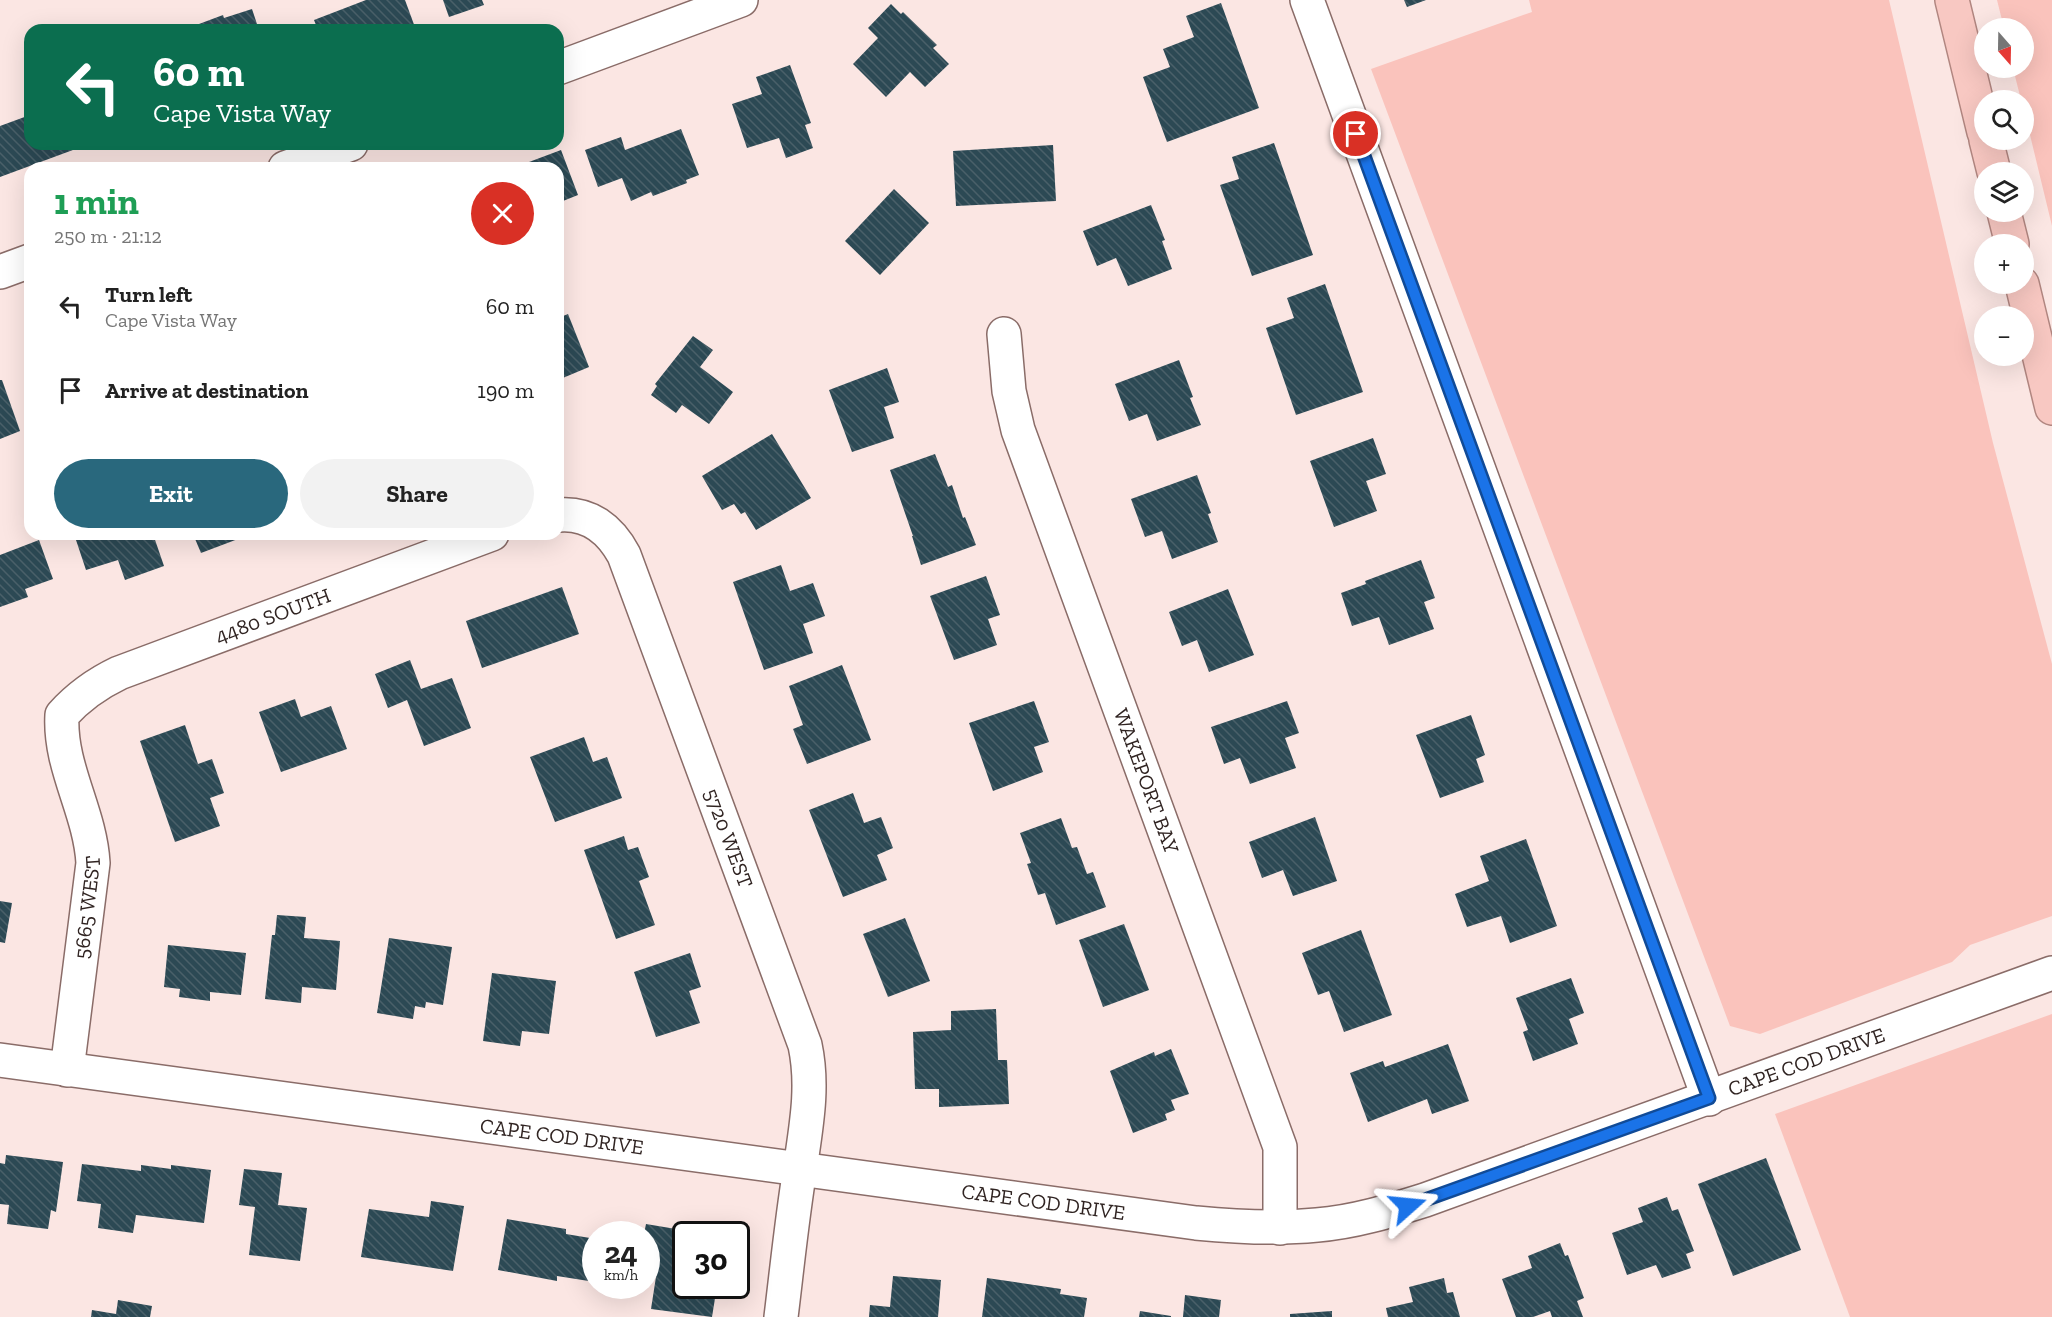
<!DOCTYPE html>
<meta charset="utf-8">
<style>
body{margin:0;font-family:"Zilla Slab",serif;background:#f2f2f2;color:#222;height:100vh;display:flex;flex-direction:column;font-size:22px;white-space:nowrap}
*{box-sizing:border-box;margin:0}
p{font-size:20px;color:#767676}
.icon{flex:none;width:33px;height:33px;fill:none;stroke:currentColor;stroke-width:2;stroke-linecap:round;stroke-linejoin:round}
.map{position:relative;flex:1;overflow:hidden}
.side{position:absolute;left:24px;top:162px;width:540px;height:378px;display:flex;flex-direction:column;background:#fff;border-radius:18px;box-shadow:0 6px 24px #0002}
.side>*{flex:none}
.top-card{position:absolute;left:24px;top:24px;width:540px;height:126px;border-radius:18px;box-shadow:0 6px 24px #0002;background:#0b6e4f;color:#fff;overflow:hidden}
.needle{width:39px;rotate:160deg}
.fabs{position:absolute;left:1974px;top:18px;display:grid;gap:12px}
.fabs a{display:grid;place-items:center;width:60px;height:60px;border-radius:50%;background:#fff;box-shadow:0 6px 24px #0002;font-size:30px}
.speed{position:absolute;left:582px;top:1221px;display:flex;gap:12px;font-size:30px;font-weight:700;text-align:center}
.speed>*{display:grid;place-content:center;width:78px;height:78px;border-radius:50%;background:#fff;box-shadow:0 6px 24px #0002;line-height:1}
.speed small{font-size:15px;font-weight:400}
.speed .limit{border:3px solid #111;border-radius:9px;background:#fff;color:#111}
.pin{position:absolute;display:grid;place-items:center;width:51px;height:51px;color:#fff;margin:-26px;border:3px solid #fff;border-radius:50%;box-shadow:0 2px 6px #0007}
.me{position:absolute;width:66px;margin:-33px;rotate:72deg;stroke-linejoin:round;filter:drop-shadow(0 0 4px #0008)}
.turn{display:flex;align-items:center;gap:21px;height:126px;padding:0 30px;font-size:27px}
.turn .icon{width:78px;height:78px;stroke-width:2.5}
.turn b{display:block;font-size:42px;line-height:51px}
.round{display:grid;place-items:center;flex:none;width:63px;height:63px;border-radius:32px;background:#f2f2f2}
.head{display:flex;align-items:center;justify-content:space-between;height:102px;padding:0 30px}
h1{font-size:36px;font-weight:700;line-height:45px;color:#1e9e55}
.cta{display:flex;gap:12px;margin-top:auto;padding:12px 30px}
.cta a{flex:1;height:69px;border-radius:36px;background:#29687d;color:#fff;font-size:24px;font-weight:700;line-height:69px;text-align:center}
.cta a+a{background:#f2f2f2;color:#222}
ul{padding:0;list-style:none}
li{display:flex;align-items:center;gap:18px;height:84px;padding:0 30px}
li div{flex:1}
li b{display:block;font-size:22px}
li em{font-style:normal}
.map>svg:first-child{display:block}
.grass{fill:#fac3bc}
.building{fill:url(#building-back-hatch)}
.lines{fill:none;stroke-linecap:round;stroke-linejoin:round}
.minor-casing{stroke:#8a6c68;stroke-width:36}
.trunk-casing{stroke:#b18680;stroke-width:36}
.minor{stroke:#fff;stroke-width:33}
.trunk{stroke:#f8c8c2;stroke-width:33}
.route-casing{stroke:#114b97;stroke-width:15}
.route{stroke:#1a73e8;stroke-width:10}
.labels{text-anchor:middle;stroke-width:6;stroke-linejoin:round;paint-order:stroke}
.street-label{font-size:21px;fill:#302422;stroke:#fbe6e3}
</style>
<div class="map">
<svg width="2052" height="1317" viewBox="0 0 2052 1317">
<defs>
<pattern id="building-back-hatch" width="6" height="6" patternUnits="userSpaceOnUse" patternTransform="scale(1.5)"><rect width="6" height="6" fill="#2c4954"/><path d="M-1 5l2 2M0 0l6 6M5-1l2 2" fill="none" stroke="#4a6069"/></pattern>
</defs>
<rect width="100%" height="100%" fill="#fbe6e3"/>
<!-- grass -->
<g class="grass">
<polygon points="1529,0 1889,0 1993,443 2052,664 2052,916 1970,945 1952,962 1760,1034 1730,1026 1371,69 1532,12"/>
<polygon points="1997,0 2052,0 2052,226 2024,110 2024,100 2021,100 2013,68 2024,68 2024,28 2004,28"/>
<polygon points="2052,1014 2052,1317 1850,1317 1775,1114"/>
</g>
<!-- building -->
<g class="building">
<polygon points="366,0 405,0 416,30 318,30 314,20"/>
<polygon points="443,0 482,0 484,5 449,17"/>
<polygon points="1404,0 1426,0 1407,7"/>
<polygon points="1221,3 1259,108 1167,142 1143,77 1170,67 1163,49 1194,37 1186,16"/>
<polygon points="891,4 901,14 903,12 937,45 933,48 949,64 925,87 910,72 886,97 853,64 878,38 868,28"/>
<polygon points="252,9 259,30 192,30 191,27 223,15 224,18"/>
<polygon points="790,65 811,123 805,125 813,148 786,158 779,138 747,148 732,104 762,94 756,77"/>
<polygon points="30,115 30,144 80,144 81,147 0,177 0,126"/>
<polygon points="681,129 699,175 686,180 687,183 653,196 651,192 631,201 622,178 598,187 585,150 621,137 625,150"/>
<polygon points="1274,143 1313,255 1252,276 1220,185 1239,179 1232,157"/>
<polygon points="1053,145 1056,201 956,206 953,151"/>
<polygon points="561,150 578,195 558,203 558,168 513,168"/>
<polygon points="894,189 929,223 880,275 845,241"/>
<polygon points="1151,205 1165,240 1162,241 1172,269 1128,286 1116,258 1097,266 1083,231"/>
<polygon points="1325,284 1363,392 1296,415 1266,328 1294,318 1287,298"/>
<polygon points="568,314 589,367 558,380 558,318"/>
<polygon points="693,336 713,350 700,367 733,392 709,424 682,405 676,413 651,395 657,386 655,384"/>
<polygon points="1179,360 1193,397 1190,398 1201,425 1157,441 1147,414 1129,421 1115,384"/>
<polygon points="887,368 899,402 884,407 894,438 852,452 829,390"/>
<polygon points="0,380 2,380 20,431 0,439"/>
<polygon points="558,386 563,399 558,401"/>
<polygon points="772,434 811,498 756,530 745,512 741,514 734,504 722,510 702,476"/>
<polygon points="1373,438 1386,474 1366,481 1377,511 1334,527 1310,461"/>
<polygon points="935,454 948,487 952,485 963,518 965,517 976,545 921,565 912,536 913,536 890,470"/>
<polygon points="1197,475 1211,513 1208,514 1218,542 1172,559 1162,531 1145,537 1131,499"/>
<polygon points="74,534 153,534 164,566 125,580 118,560 86,570"/>
<polygon points="193,534 236,534 238,539 201,553"/>
<polygon points="39,540 53,579 25,589 28,597 0,607 0,555"/>
<polygon points="1421,560 1435,598 1424,602 1434,629 1389,645 1379,617 1352,626 1341,593 1366,584 1365,581"/>
<polygon points="781,565 790,591 813,583 825,616 803,624 813,653 764,670 733,582"/>
<polygon points="986,576 1000,615 988,619 997,645 954,660 930,596"/>
<polygon points="562,587 579,634 482,668 466,621"/>
<polygon points="1228,589 1254,655 1209,672 1197,640 1182,646 1169,612"/>
<polygon points="410,660 421,689 452,678 471,728 424,746 407,700 388,708 375,674"/>
<polygon points="842,665 871,740 807,764 793,729 803,725 789,686"/>
<polygon points="295,699 301,717 331,706 347,749 281,772 259,712"/>
<polygon points="1034,701 1049,742 1034,747 1043,772 993,791 969,723"/>
<polygon points="1287,701 1299,733 1285,738 1296,768 1250,784 1240,758 1224,764 1211,727"/>
<polygon points="1471,715 1485,755 1476,759 1484,782 1440,798 1416,735"/>
<polygon points="185,725 198,764 212,759 224,793 210,798 220,826 175,842 140,741"/>
<polygon points="584,737 593,762 607,757 622,798 555,822 530,757"/>
<polygon points="853,793 864,823 881,817 893,848 877,855 887,880 843,897 809,810"/>
<polygon points="1315,817 1337,881 1293,896 1283,870 1262,878 1249,842"/>
<polygon points="1061,818 1072,848 1077,847 1087,874 1093,872 1106,907 1056,925 1045,893 1038,895 1027,864 1031,863 1020,833"/>
<polygon points="624,836 628,850 638,847 649,877 639,881 655,925 616,939 584,850"/>
<polygon points="1526,839 1557,926 1510,943 1501,916 1467,927 1455,894 1489,881 1480,856"/>
<polygon points="0,901 12,903 5,943 0,942"/>
<polygon points="277,915 306,917 304,938 340,941 336,990 302,987 301,1003 265,999 272,935 275,935"/>
<polygon points="905,918 930,981 888,997 863,934"/>
<polygon points="1124,924 1149,990 1103,1007 1079,940"/>
<polygon points="1361,930 1392,1015 1344,1032 1329,991 1318,995 1302,953"/>
<polygon points="389,938 452,947 443,1005 426,1002 425,1008 415,1006 413,1019 377,1013"/>
<polygon points="168,945 246,953 241,995 210,992 210,1001 179,997 180,989 164,987"/>
<polygon points="690,953 701,987 689,991 700,1023 656,1037 634,972"/>
<polygon points="492,973 556,981 549,1034 522,1031 520,1046 483,1041"/>
<polygon points="1571,978 1584,1013 1569,1019 1578,1044 1533,1061 1523,1032 1528,1030 1516,998"/>
<polygon points="996,1009 998,1060 1007,1060 1009,1104 939,1107 939,1089 915,1089 913,1032 951,1030 951,1011"/>
<polygon points="1448,1044 1469,1101 1432,1114 1427,1099 1368,1122 1350,1073 1383,1061 1385,1067"/>
<polygon points="1171,1049 1189,1094 1171,1100 1175,1110 1165,1114 1167,1120 1133,1133 1110,1071 1154,1052 1155,1056"/>
<polygon points="6,1155 63,1162 56,1212 51,1210 48,1229 7,1224 9,1205 0,1204 0,1163 5,1164"/>
<polygon points="1766,1158 1801,1250 1733,1276 1698,1184"/>
<polygon points="82,1164 141,1171 141,1165 171,1169 171,1165 211,1170 204,1223 136,1215 133,1233 98,1228 101,1204 77,1201"/>
<polygon points="244,1169 282,1173 278,1205 307,1208 300,1261 249,1255 255,1207 239,1205"/>
<polygon points="1667,1197 1672,1211 1678,1209 1694,1251 1686,1254 1691,1268 1662,1278 1656,1265 1627,1275 1612,1233 1643,1222 1638,1208"/>
<polygon points="431,1201 464,1206 453,1271 361,1257 369,1209 429,1217"/>
<polygon points="507,1219 566,1229 566,1234 596,1239 595,1282 557,1276 557,1281 498,1270"/>
<polygon points="646,1224 682,1230 677,1261 686,1263 686,1286 717,1286 712,1317 651,1309 658,1264 646,1262 646,1234 644,1234"/>
<polygon points="1560,1243 1565,1256 1568,1255 1584,1298 1577,1301 1583,1317 1552,1317 1550,1311 1533,1317 1516,1317 1502,1279 1532,1268 1528,1256"/>
<polygon points="893,1276 941,1280 938,1317 869,1317 870,1305 890,1307"/>
<polygon points="987,1278 1061,1289 1060,1294 1087,1298 1084,1317 982,1317"/>
<polygon points="1444,1278 1447,1293 1453,1292 1460,1317 1388,1317 1386,1308 1413,1302 1409,1287"/>
<polygon points="1185,1295 1221,1300 1219,1317 1183,1317"/>
<polygon points="118,1300 152,1306 150,1317 91,1317 92,1310 116,1314"/>
<polygon points="1140,1311 1171,1316 1171,1317 1139,1317"/>
<polygon points="1332,1311 1332,1317 1290,1317 1290,1314"/>
</g>
<g class="lines">
<!-- minor casing -->
<g class="minor-casing">
<g id="minor">
<polyline points="1307,0 1709,1099"/>
<polyline points="558,68 741,0"/>
<polyline points="285,168 351,144"/>
<polyline points="0,272 30,261"/>
<path id="s1" d="M1004 334 1009 391 1018 430 1280 1147V1228"/>
<path id="s2" d="M558 515C589 512 610 529 624 555L805 1045C814 1087 806 1127 800 1169 792 1218 787 1268 781 1317"/>
<path id="s3" d="M0 1060 1196 1223C1237 1227 1277 1229 1317 1225 1354 1222 1390 1211 1425 1200L2052 973"/>
<path id="s4" d="M67 1070 93 863C90 811 59 767 62 715 79 696 96 684 119 673L492 534"/>
</g>
</g>
<!-- trunk casing -->
<g class="trunk-casing">
<g id="trunk">
<polyline points="1952,0 1984,132"/>
<polyline points="1986,140 1994,172"/>
<polyline points="2004,212 2012,244"/>
<polyline points="2022,284 2052,408"/>
</g>
</g>
<!-- minor -->
<use href="#minor" class="minor"/>
<!-- trunk -->
<use href="#trunk" class="trunk"/>
</g>
<g class="lines">
<!-- route casing -->
<g class="route-casing">
<polyline id="route" points="1356,134 1709,1098 1408,1206"/>
</g>
<!-- route -->
<use href="#route" class="route"/>
</g>
<g class="labels">
<!-- street labels -->
<g class="street-label">
<text dy="7" stroke="none"><textPath href="#s4" startOffset="596">4480 SOUTH</textPath></text>
<text dy="7" stroke="none"><textPath href="#s1" startOffset="471">WAKEPORT BAY</textPath></text>
<text dy="7" stroke="none"><textPath href="#s2" startOffset="384">5720 WEST</textPath></text>
<text dy="7" stroke="none"><textPath href="#s4" startOffset="164">5665 WEST</textPath></text>
<text dy="7" stroke="none"><textPath href="#s3" startOffset="1845">CAPE COD DRIVE</textPath></text>
<text dy="7" stroke="none"><textPath href="#s3" startOffset="567">CAPE COD DRIVE</textPath></text>
<text dy="7" stroke="none"><textPath href="#s3" startOffset="1053">CAPE COD DRIVE</textPath></text>
</g>
</g>
</svg>
<div class="fabs">
<a><svg class="needle" viewBox="-14 -14 28 28"><path d="M0-13l5 13h-10z" fill="#e53935"/><path d="M0 13l5-13h-10z" fill="#767676"/></svg></a>
<a><svg class="icon" aria-label="search" viewBox="0 0 24 24"><circle cx="10" cy="10" r="6"/><path d="M15 15l6 6"/></svg></a>
<a><svg class="icon" aria-label="layers" viewBox="0 0 24 24"><path d="M12 4l9 5-9 5-9-5zM3 14l9 5 9-5"/></svg></a>
<a>+</a>
<a>−</a>
</div>
<div class="speed"><div>24<small>km/h</small></div><div class="limit">30</div></div>
<div class="pin" style="left:1356px;top:134px;background:#d93025"><svg class="icon" aria-label="arrive" viewBox="0 0 24 24"><path d="M6 21V4h12l-3 4 3 4H6"/></svg></div>
<svg class="me" style="left:1408px;top:1206px" viewBox="-20 -20 40 40"><path d="M0-17L14 15 0 8-14 15z" fill="#1a73e8" stroke="#fff" stroke-width="4"/></svg>
<div class="top-card">
<div class="turn"><svg class="icon" aria-label="left" viewBox="0 0 24 24"><path d="M17 20v-9H6M10 6l-5 5 5 5"/></svg><div><b>60 m</b>Cape Vista Way</div></div>
</div>
<section class="side">
<div class="head"><div><h1>1 min</h1><p>250 m · 21:12</p></div><a class="round" style="background:#d93025;color:#fff"><svg class="icon" aria-label="close" viewBox="0 0 24 24"><path d="M6 6l12 12M18 6L6 18"/></svg></a></div>
<ul>
<li><svg class="icon" aria-label="left" viewBox="0 0 24 24"><path d="M17 20v-9H6M10 6l-5 5 5 5"/></svg><div><b>Turn left</b><p>Cape Vista Way</p></div><em>60 m</em></li>
<li><svg class="icon" aria-label="arrive" viewBox="0 0 24 24"><path d="M6 21V4h12l-3 4 3 4H6"/></svg><div><b>Arrive at destination</b></div><em>190 m</em></li>
</ul>
<div class="cta"><a>Exit</a><a>Share</a></div>
</section>
</div>
